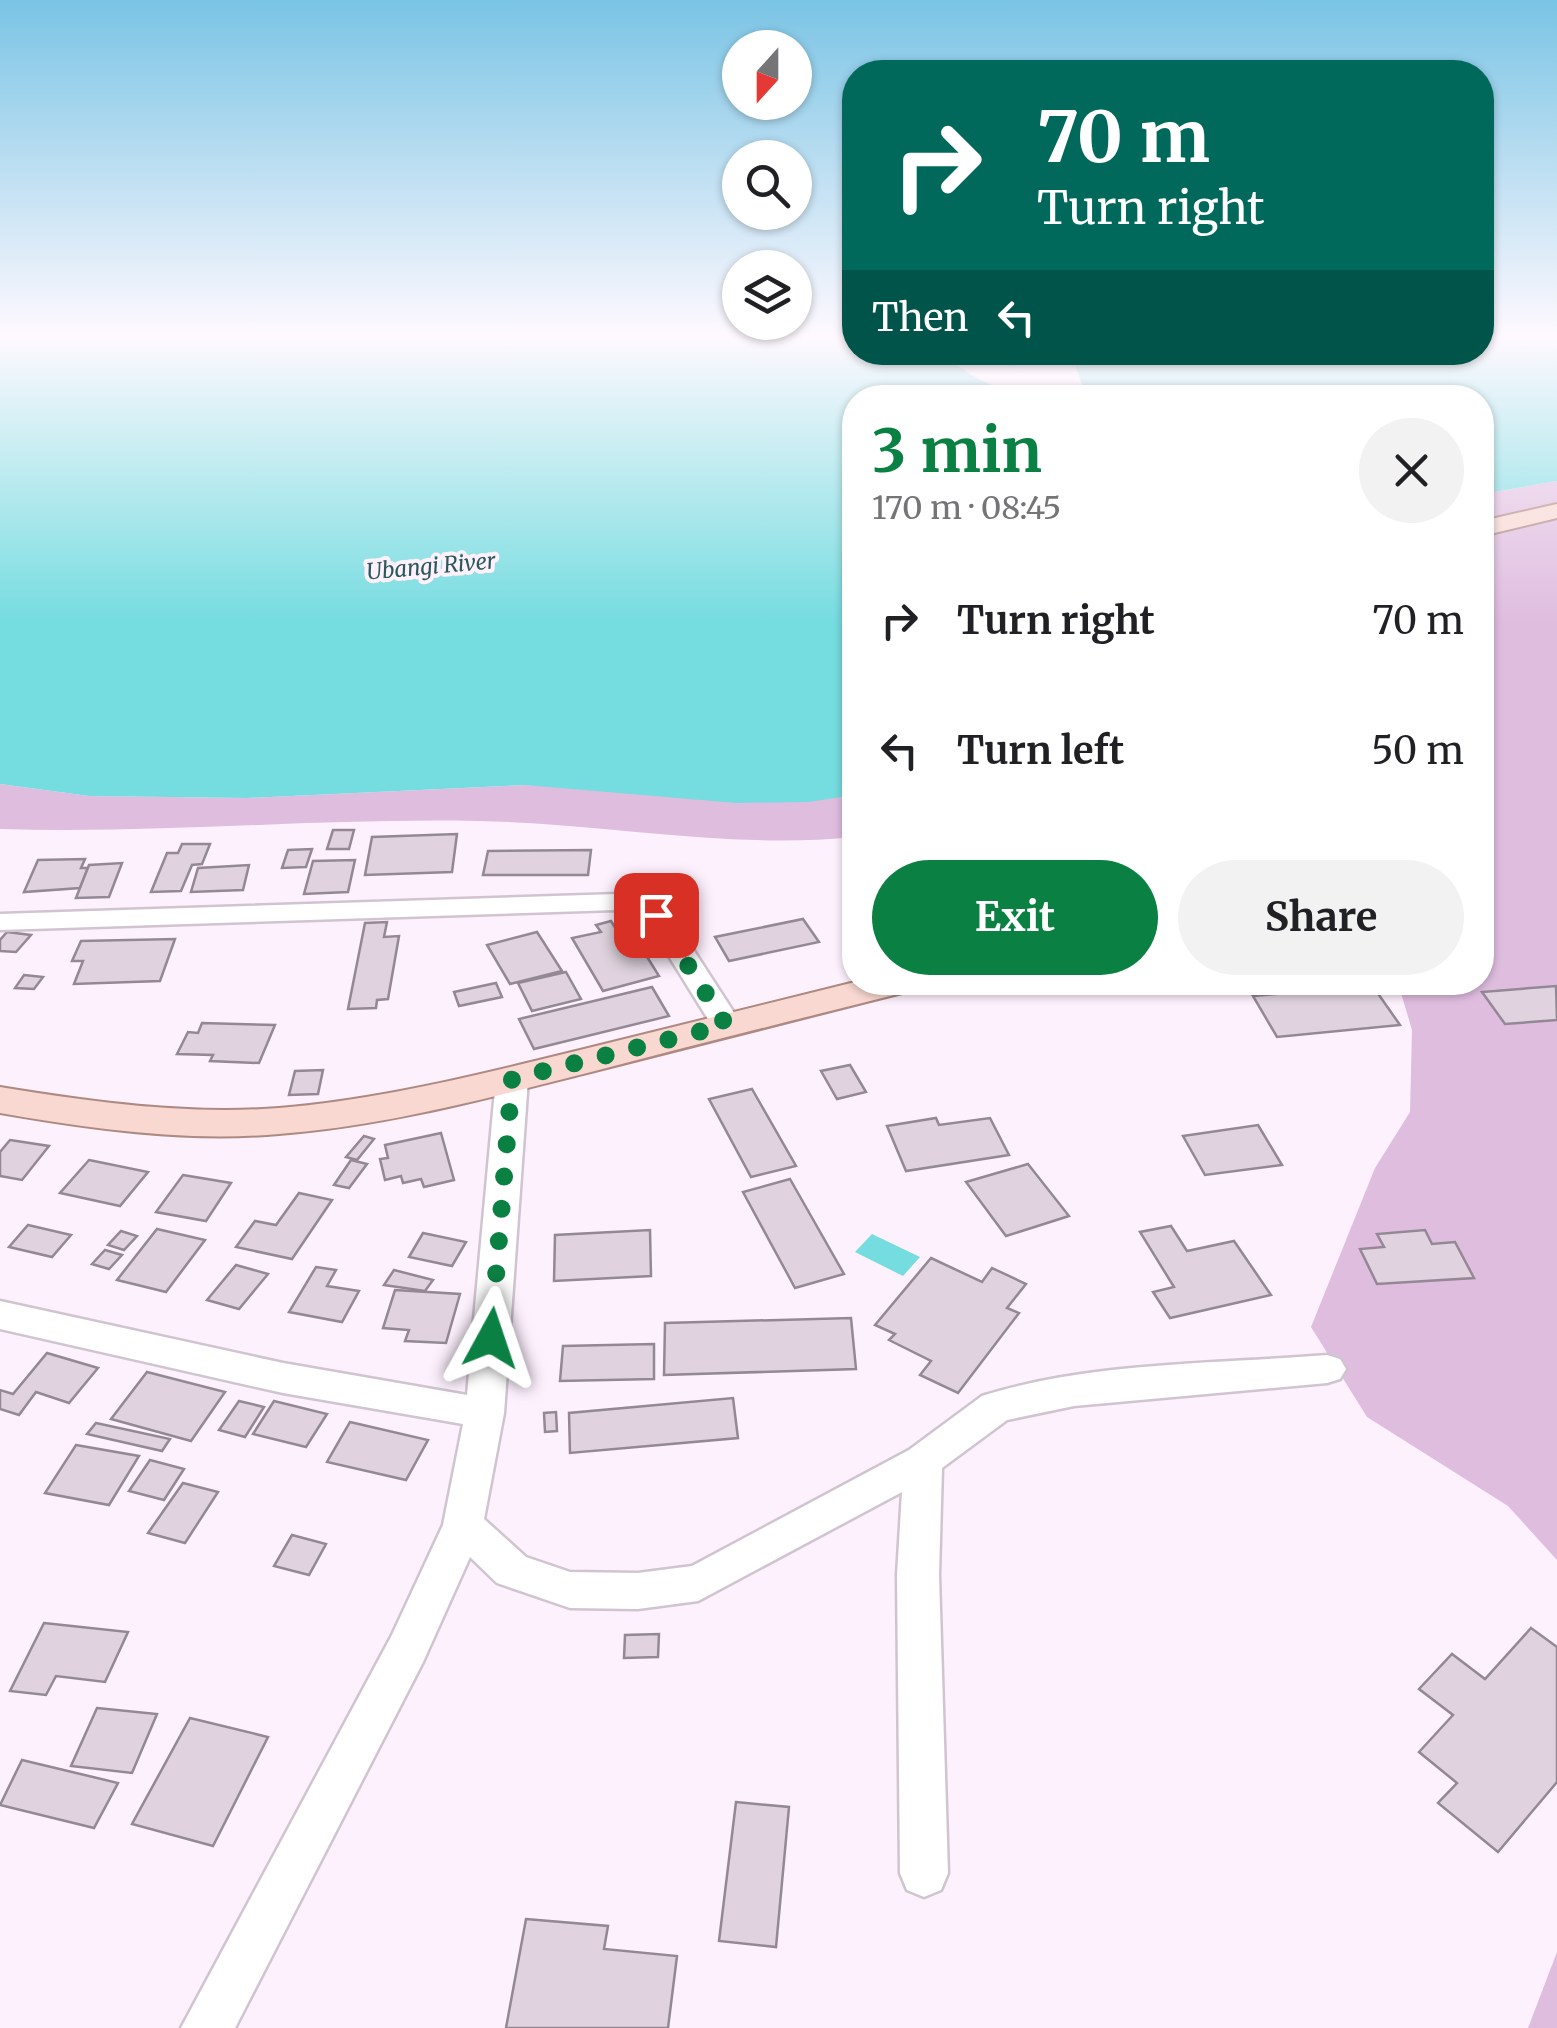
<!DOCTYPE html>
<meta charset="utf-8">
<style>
body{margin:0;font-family:Merriweather,serif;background:#f2f2f2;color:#202124;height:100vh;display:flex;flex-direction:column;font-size:38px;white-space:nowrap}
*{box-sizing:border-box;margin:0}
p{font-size:32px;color:#757577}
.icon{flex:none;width:55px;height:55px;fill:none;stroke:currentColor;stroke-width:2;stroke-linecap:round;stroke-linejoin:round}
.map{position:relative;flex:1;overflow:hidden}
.side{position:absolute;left:842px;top:385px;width:652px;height:610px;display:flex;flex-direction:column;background:#fff;border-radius:40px;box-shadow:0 2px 8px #0004}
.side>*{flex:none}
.guide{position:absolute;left:842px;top:60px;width:652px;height:305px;border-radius:40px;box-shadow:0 2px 8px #0004;background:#00695c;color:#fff;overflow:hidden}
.needle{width:65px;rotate:201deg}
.tools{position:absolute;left:722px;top:30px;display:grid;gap:20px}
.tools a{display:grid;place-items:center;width:90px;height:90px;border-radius:50%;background:#fff;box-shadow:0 2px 8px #0004;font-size:50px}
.pin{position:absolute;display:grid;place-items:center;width:85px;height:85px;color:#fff;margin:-42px;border-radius:20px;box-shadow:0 5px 15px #0006}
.me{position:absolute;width:110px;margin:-55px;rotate:5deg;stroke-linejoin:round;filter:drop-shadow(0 0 8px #0008)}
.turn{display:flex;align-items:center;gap:35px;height:210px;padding:0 30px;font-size:45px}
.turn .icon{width:130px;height:130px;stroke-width:2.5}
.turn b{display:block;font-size:70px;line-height:85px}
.then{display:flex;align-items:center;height:95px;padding:0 30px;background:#0003;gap:20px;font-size:38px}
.round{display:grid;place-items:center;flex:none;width:105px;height:105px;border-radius:52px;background:#f2f2f2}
.headline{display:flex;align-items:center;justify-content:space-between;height:170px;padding:0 30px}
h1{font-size:60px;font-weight:700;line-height:75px;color:#0b8043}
.primary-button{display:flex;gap:20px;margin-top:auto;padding:20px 30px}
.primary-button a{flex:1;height:115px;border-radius:60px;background:#0b8043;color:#fff;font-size:40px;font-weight:700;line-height:115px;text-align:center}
.primary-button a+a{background:#f2f2f2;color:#202124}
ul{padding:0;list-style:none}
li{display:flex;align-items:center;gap:30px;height:130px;padding:0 30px}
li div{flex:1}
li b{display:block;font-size:38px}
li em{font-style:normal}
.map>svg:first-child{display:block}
.green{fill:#dfbddf}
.water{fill:#75dce0;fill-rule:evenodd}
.building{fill:#e0d3df;stroke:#948894;stroke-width:2.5}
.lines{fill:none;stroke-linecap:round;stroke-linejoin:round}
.minor-casing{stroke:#d0c4d0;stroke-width:5}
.major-casing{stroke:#ad8982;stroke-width:4}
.minor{fill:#fff;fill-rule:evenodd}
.major{fill:#f8d8d0;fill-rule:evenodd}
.route{stroke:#0b8043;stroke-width:18;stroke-dasharray:0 32.4}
.labels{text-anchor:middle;stroke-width:8;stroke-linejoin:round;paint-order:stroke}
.far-water-label{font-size:22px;font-style:italic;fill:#2b595b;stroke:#fef1fe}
</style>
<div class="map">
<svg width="1557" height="2028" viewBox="0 0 1557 2028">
<rect width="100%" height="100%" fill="#fef1fe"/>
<!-- green -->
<g class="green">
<polygon points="1557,481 1557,1560 1508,1506 1367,1417 1311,1327 1375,1168 1410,1112 1412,1030 1398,983 1482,982 1483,494"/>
<path d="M0 784 89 796 247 798 525 785 855 795V837C729 850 603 823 477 821 318 818 159 834 0 829Z"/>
<polygon points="1557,1952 1557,2028 1528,2028"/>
</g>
<!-- water -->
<g class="water">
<path d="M0 339H855V352H1482L1483 339H1557V481L1483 494 1482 398H855V795L808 802 736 803 525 785 247 798 89 796 0 784ZM958 361 1014 366 1074 362 1083 387C1046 406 986 390 956 364Z"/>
<polygon points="872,1234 920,1257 903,1276 855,1252"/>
</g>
<!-- building -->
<g class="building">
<polygon points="333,830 354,830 349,849 327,849"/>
<polygon points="457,834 452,872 365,875 372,837"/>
<polygon points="182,844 210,844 202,864 192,865 181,891 151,892 167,853 178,853"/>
<polygon points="312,849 306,867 282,868 288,850"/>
<polygon points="591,850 588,875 483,875 488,851"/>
<polygon points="85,859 81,868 88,868 80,888 24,892 38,860"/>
<polygon points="355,860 348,892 304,894 313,861"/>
<polygon points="122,863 109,897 76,898 89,865"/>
<polygon points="249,865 243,890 191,892 198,868"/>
<polygon points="803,919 819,942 729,961 715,937"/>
<polygon points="611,921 619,934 631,931 659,976 603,991 572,938 601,932 596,925"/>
<polygon points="387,922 384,937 399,936 388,999 377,1000 376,1008 348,1009 365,923"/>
<polygon points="7,932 31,935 16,952 0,951 0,940"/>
<polygon points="537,932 562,971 510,984 487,945"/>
<polygon points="175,939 160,981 74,984 83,961 72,961 81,941"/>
<polygon points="566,972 581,999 532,1011 518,983"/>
<polygon points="24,975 43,977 34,989 15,988"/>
<polygon points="496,983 502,997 459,1006 454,992"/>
<polygon points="1372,985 1400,1025 1277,1037 1253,996"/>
<polygon points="1556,986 1557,1020 1505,1024 1482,992"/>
<polygon points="652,987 669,1016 534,1049 519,1019"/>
<polygon points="202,1023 275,1025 259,1063 210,1061 213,1055 177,1054 188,1032 198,1033"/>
<polygon points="850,1065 866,1092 837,1099 821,1071"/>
<polygon points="323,1070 318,1094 289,1095 295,1071"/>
<polygon points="752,1089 796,1166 751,1177 709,1099"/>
<polygon points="936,1118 939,1125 990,1118 1009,1155 906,1171 887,1126"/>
<polygon points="1258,1125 1282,1165 1205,1175 1183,1136"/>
<polygon points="441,1133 454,1180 424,1187 421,1179 403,1183 401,1176 385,1180 380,1159 388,1158 385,1145"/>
<polygon points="364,1136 374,1139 357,1160 346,1157"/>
<polygon points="10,1140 49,1146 22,1180 0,1176 0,1152"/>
<polygon points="89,1160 148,1172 120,1206 60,1193"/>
<polygon points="351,1160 367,1164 349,1188 334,1185"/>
<polygon points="1028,1164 1069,1216 1006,1236 966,1182"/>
<polygon points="183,1175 231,1183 206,1221 156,1212"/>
<polygon points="790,1179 844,1274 795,1288 743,1192"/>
<polygon points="299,1193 332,1200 292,1259 236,1247 255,1221 276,1225"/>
<polygon points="28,1225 71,1235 52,1257 9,1247"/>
<polygon points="1171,1226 1187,1251 1234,1241 1271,1295 1170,1318 1153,1292 1174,1287 1140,1232"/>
<polygon points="157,1229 205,1240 166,1292 117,1280"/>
<polygon points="650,1230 651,1276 554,1281 555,1235"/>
<polygon points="1425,1230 1432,1244 1455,1242 1474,1278 1377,1284 1360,1249 1384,1247 1377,1234"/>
<polygon points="121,1231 137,1236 124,1250 108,1245"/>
<polygon points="423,1233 466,1242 452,1266 409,1257"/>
<polygon points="105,1250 122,1255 109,1269 92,1264"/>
<polygon points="931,1258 982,1282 992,1268 1026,1284 1007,1308 1019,1313 958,1393 920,1375 931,1361 889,1340 895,1334 875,1325"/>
<polygon points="236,1265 268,1274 239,1309 207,1300"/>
<polygon points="316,1267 336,1270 327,1286 359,1291 342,1322 289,1312"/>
<polygon points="394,1270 433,1280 425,1291 384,1285"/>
<polygon points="395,1290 460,1294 446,1343 405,1341 409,1330 383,1328"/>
<polygon points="851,1318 856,1369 664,1375 665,1323"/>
<polygon points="654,1344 654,1379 560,1381 563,1346"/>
<polygon points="47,1353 98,1368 69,1403 36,1392 19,1415 0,1409 0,1390 13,1394"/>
<polygon points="147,1372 225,1392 191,1441 111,1419"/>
<polygon points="733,1398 738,1438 570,1453 569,1413"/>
<polygon points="239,1401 264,1407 245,1437 219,1430"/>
<polygon points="274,1401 327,1414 306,1447 253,1434"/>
<polygon points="556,1412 557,1431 545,1432 544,1413"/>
<polygon points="350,1422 428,1440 406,1480 327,1462"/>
<polygon points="96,1423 170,1439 162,1451 87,1434"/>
<polygon points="76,1445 139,1456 109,1505 45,1493"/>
<polygon points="150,1460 184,1469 164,1500 129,1491"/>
<polygon points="183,1483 218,1492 185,1543 148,1533"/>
<polygon points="292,1535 326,1544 309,1575 274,1566"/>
<polygon points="44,1623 128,1632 105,1682 56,1676 46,1695 10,1691"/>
<polygon points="1531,1628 1557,1647 1557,1782 1498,1852 1438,1803 1457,1783 1419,1752 1453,1715 1419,1689 1452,1654 1485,1679"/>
<polygon points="659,1634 658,1657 624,1658 625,1635"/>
<polygon points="97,1708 157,1714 132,1773 71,1766"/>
<polygon points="190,1718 268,1737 213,1846 132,1824"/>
<polygon points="22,1760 118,1783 94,1828 0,1805"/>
<polygon points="736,1802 789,1807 776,1947 719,1941"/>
<polygon points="526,1919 608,1926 604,1949 677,1956 668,2028 506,2028"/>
</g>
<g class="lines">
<!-- minor casing -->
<g class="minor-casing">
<g id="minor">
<polygon points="618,894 667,909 742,1025 738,1032 716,1032 647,921 616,910 0,930 0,914"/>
<path d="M512 1069 523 1072 528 1079 504 1413 484 1519 526 1557 570 1572 638 1573 692 1566 909 1450 982 1396C1088 1362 1217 1364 1327 1355L1340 1359 1346 1369 1340 1379 1327 1383 1074 1406 1007 1420 942 1468 939 1575 948 1873 941 1890 924 1897 907 1890 900 1873 897 1575 902 1492 698 1601 638 1609 570 1608 497 1583 470 1557 423 1662 235 2028H181L392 1635 443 1525 463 1424 283 1393 0 1329V1301L283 1363 467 1395 496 1079 501 1072Z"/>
</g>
</g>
<!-- major casing -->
<g class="major-casing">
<g id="major">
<polygon points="1557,504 1557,518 1482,536 1482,521"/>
<path d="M855 982H919L914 990C806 1017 698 1044 591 1072 488 1098 385 1126 279 1134 185 1142 92 1129 0 1113V1087C92 1102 185 1115 279 1108 379 1100 478 1075 576 1051 669 1028 762 1005 855 982Z"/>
</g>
</g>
<!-- minor -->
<use href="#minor" class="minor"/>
<!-- major -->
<use href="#major" class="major"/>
</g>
<!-- sky -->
<linearGradient id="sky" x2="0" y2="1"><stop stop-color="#7ac4e5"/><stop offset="0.54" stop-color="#fff9ff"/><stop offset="1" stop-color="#fff9ff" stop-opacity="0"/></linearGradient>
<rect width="1557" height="623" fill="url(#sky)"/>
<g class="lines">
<!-- route -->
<polyline class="route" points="491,1338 512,1079 726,1025 656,915"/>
</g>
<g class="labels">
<!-- far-water labels -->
<g class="far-water-label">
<text transform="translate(431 566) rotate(-5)" y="8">Ubangi River</text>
</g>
</g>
</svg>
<div class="tools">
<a><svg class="needle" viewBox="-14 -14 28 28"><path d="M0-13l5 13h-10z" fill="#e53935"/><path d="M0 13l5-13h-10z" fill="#757577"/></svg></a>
<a><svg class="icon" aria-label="search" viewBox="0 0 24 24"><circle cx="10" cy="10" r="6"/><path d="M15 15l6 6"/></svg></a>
<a><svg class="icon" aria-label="layers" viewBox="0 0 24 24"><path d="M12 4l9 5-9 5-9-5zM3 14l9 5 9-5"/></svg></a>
</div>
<div class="pin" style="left:656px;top:915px;background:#d93025"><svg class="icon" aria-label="arrive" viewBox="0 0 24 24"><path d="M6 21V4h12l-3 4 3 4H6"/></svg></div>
<svg class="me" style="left:491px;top:1338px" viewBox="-20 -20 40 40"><path d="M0-17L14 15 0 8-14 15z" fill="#0b8043" stroke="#fff" stroke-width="4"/></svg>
<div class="guide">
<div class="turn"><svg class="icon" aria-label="right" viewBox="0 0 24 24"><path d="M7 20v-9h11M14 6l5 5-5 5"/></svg><div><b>70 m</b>Turn right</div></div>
<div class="then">Then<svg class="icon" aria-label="left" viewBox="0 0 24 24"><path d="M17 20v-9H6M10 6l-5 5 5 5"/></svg></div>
</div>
<section class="side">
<div class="headline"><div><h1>3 min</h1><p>170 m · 08:45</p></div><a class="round"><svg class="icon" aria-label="close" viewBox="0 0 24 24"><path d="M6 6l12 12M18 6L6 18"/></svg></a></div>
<ul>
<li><svg class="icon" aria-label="right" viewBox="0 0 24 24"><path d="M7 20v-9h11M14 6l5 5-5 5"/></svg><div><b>Turn right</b></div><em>70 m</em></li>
<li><svg class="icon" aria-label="left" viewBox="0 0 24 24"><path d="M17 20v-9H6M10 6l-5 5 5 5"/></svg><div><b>Turn left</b></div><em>50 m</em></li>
</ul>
<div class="primary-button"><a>Exit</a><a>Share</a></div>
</section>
</div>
